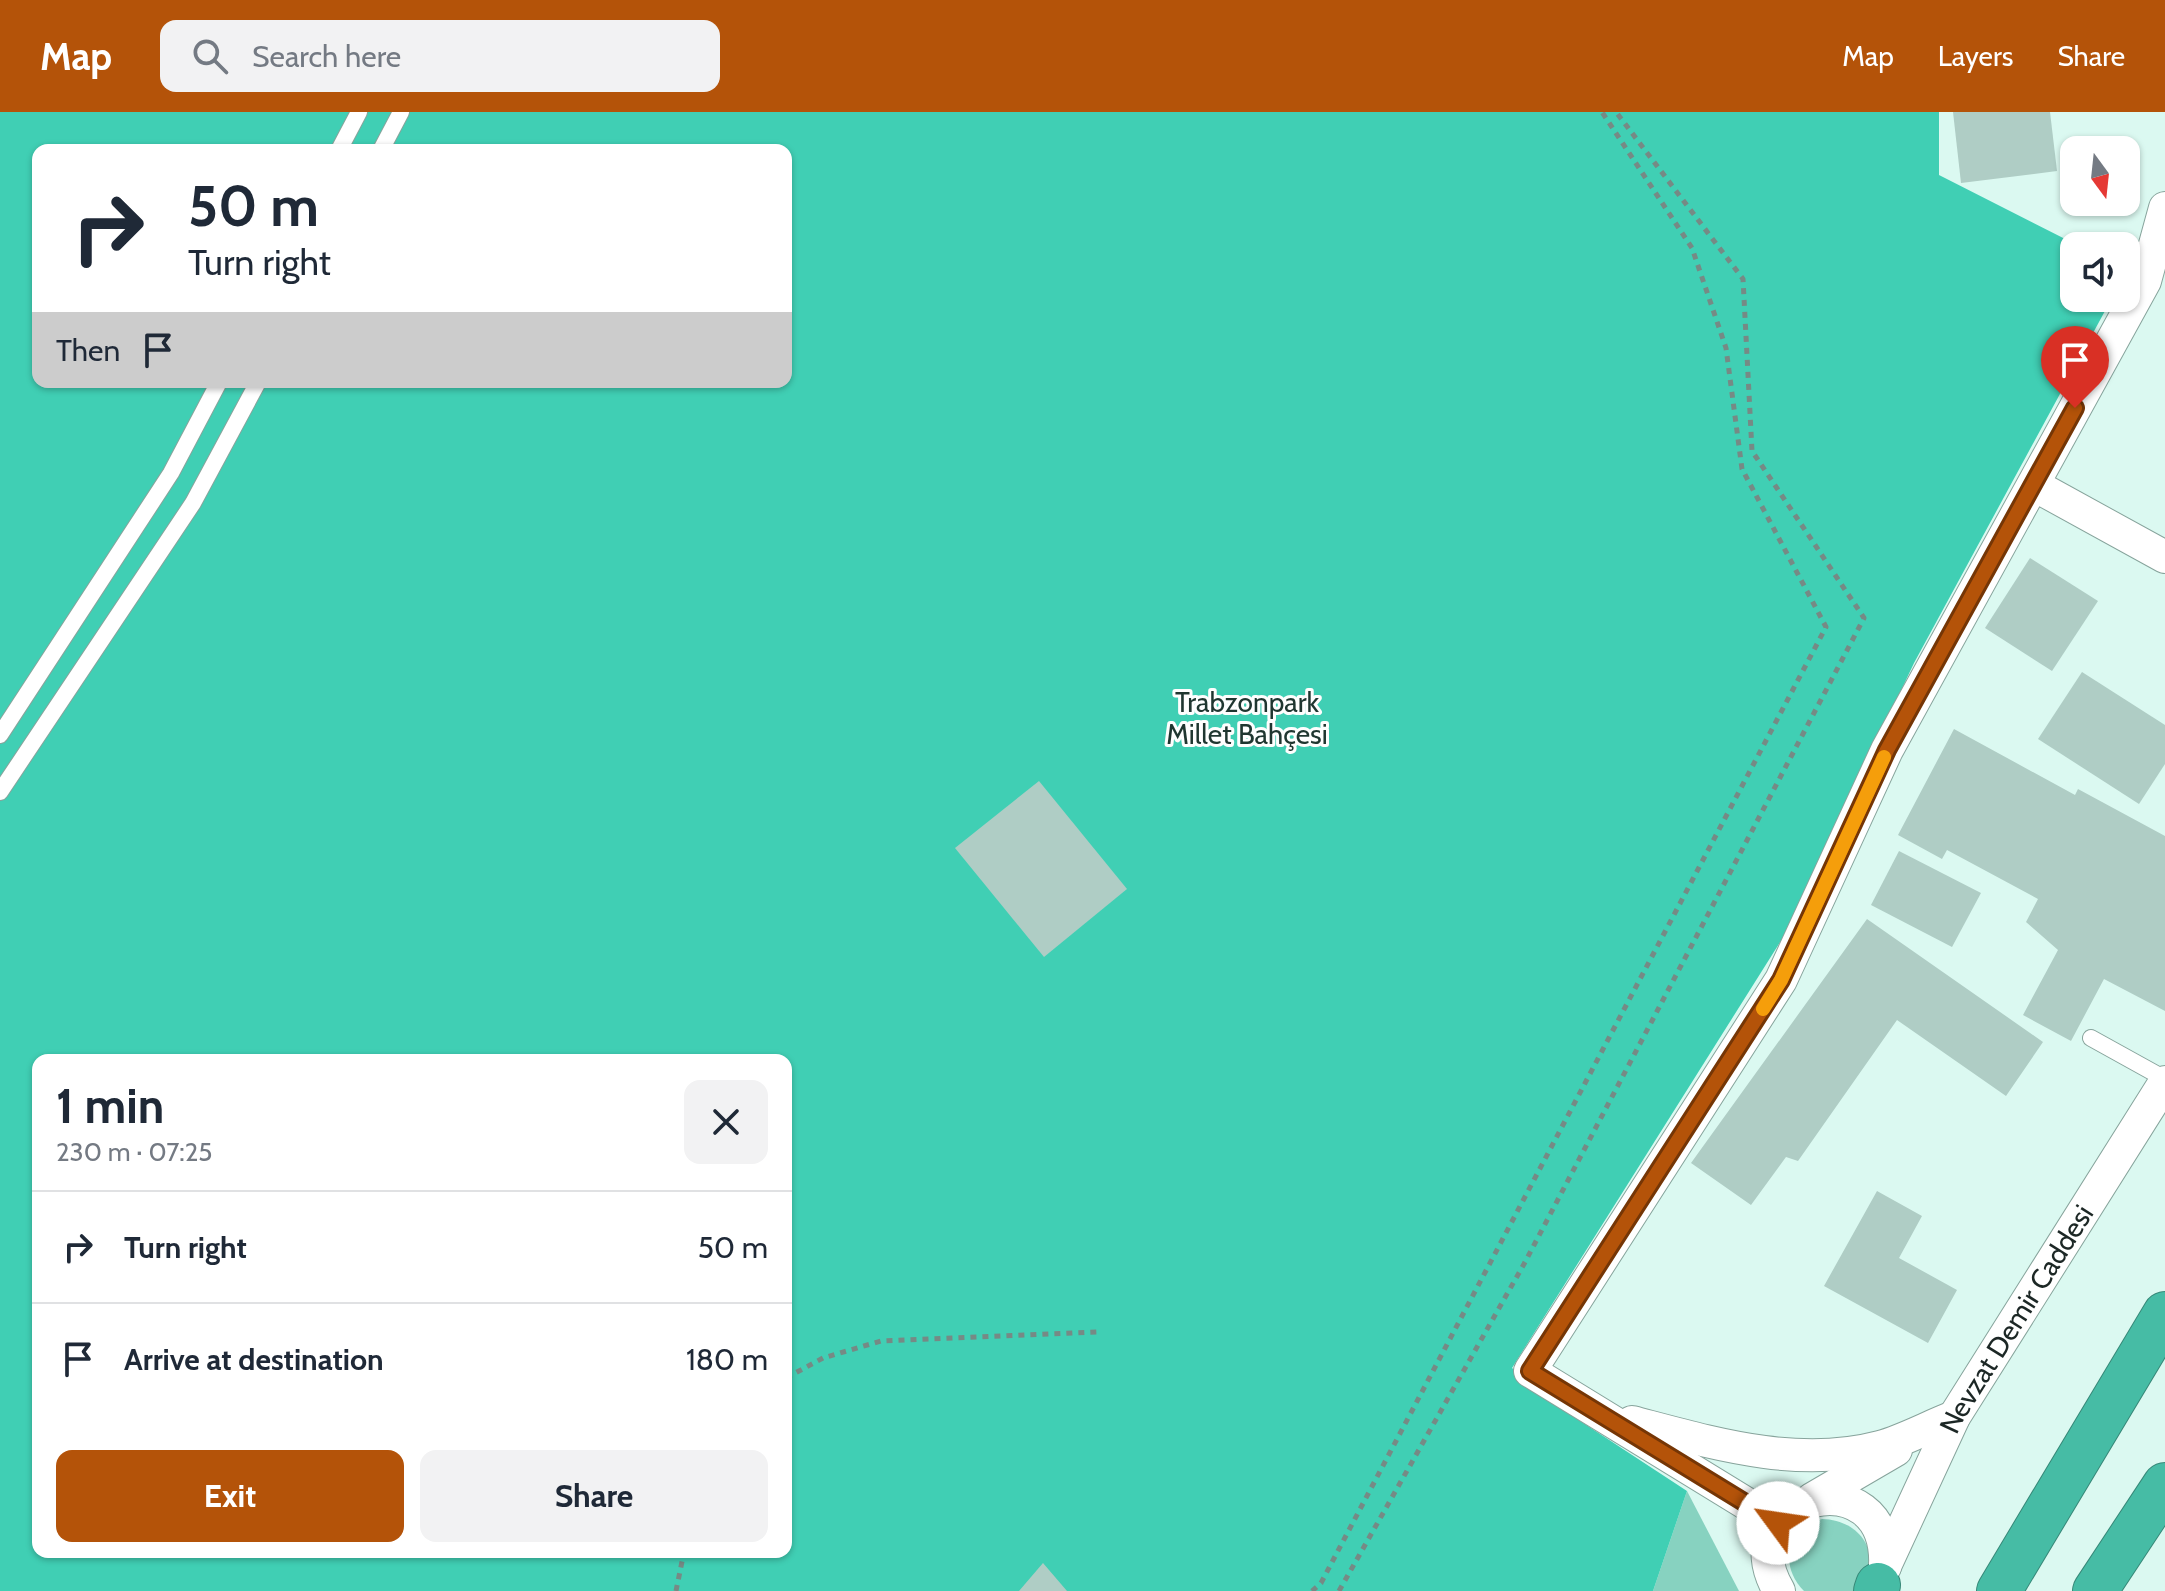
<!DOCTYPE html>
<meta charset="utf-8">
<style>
body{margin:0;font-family:Cabin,sans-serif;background:#f2f2f3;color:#1f2937;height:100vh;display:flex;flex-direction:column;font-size:30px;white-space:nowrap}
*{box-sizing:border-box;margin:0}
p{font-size:26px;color:#747a83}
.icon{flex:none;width:44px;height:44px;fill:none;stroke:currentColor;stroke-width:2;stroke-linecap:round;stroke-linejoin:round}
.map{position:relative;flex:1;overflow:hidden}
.side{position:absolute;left:32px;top:942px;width:760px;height:504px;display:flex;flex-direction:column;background:#fff;border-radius:16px;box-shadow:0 2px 6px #0004}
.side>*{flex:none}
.top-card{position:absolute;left:32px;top:32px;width:760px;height:244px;border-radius:16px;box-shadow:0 2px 6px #0004;background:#fff;color:#1f2937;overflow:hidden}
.needle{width:52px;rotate:165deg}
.controls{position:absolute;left:2060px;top:24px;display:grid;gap:16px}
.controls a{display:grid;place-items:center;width:80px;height:80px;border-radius:16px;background:#fff;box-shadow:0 2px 6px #0004;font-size:40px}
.pin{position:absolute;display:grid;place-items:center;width:68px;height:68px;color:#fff;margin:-82px -34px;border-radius:50% 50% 50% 0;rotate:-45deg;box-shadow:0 0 8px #0007}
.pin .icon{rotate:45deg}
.me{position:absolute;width:88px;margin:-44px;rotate:301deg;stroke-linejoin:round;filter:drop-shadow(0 0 6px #0008)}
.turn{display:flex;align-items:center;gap:28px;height:168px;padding:0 24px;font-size:36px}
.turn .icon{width:104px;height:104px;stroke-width:2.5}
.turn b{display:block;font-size:56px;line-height:68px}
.then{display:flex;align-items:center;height:76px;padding:0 24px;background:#0003;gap:16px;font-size:30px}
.round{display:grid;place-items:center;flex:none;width:84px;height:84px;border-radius:16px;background:#f2f2f3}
.summary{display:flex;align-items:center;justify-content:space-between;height:136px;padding:0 24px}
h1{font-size:48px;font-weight:700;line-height:60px}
.cta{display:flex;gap:16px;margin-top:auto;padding:16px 24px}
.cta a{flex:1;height:92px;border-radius:16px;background:#b45309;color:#fff;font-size:32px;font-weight:700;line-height:92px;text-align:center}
.cta a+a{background:#f2f2f3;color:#1f2937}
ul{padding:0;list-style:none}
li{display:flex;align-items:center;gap:24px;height:112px;padding:0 24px;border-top:2px solid #e0e1e3}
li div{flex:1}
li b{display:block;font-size:30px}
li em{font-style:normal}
header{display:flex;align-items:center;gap:48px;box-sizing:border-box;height:112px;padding:0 40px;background:#b45309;color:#fff}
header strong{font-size:38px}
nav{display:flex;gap:44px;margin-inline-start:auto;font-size:28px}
.search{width:560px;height:72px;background:#f2f2f3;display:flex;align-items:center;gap:20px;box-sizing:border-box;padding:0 28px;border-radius:16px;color:#747a83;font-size:30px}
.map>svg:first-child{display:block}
.green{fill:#87d2c0}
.forest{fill:#40cfb4;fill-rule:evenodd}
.building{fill:#afcdc5}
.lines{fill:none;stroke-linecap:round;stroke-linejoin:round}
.lane-casing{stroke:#87a49c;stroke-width:18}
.street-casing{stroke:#87a49c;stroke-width:34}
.highway-casing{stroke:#378878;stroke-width:46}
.path{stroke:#768a85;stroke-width:5;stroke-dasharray:6 6;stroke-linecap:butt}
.lane{stroke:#fff;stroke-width:16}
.street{stroke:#fff;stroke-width:32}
.highway{stroke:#46bca5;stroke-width:44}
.route-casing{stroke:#753606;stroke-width:20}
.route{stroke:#b45309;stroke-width:14}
.slow{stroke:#f59e0b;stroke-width:14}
.labels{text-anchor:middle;stroke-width:6;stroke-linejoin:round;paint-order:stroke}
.park-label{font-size:28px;fill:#1f3630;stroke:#fefefe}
.street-label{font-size:28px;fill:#1c2725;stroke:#fefefe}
</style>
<header>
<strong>Map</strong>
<div class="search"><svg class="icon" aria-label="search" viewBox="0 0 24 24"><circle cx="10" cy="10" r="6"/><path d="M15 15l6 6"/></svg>Search here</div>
<nav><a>Map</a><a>Layers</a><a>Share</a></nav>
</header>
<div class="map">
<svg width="2165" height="1479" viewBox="0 0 2165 1479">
<rect width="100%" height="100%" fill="#dbf9f1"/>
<!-- green -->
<g class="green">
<polygon points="1687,1379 1739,1479 1653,1479"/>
<path d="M1822 1407C1863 1408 1887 1447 1854 1479H1804C1778 1452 1788 1420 1822 1407Z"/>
</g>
<!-- forest -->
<path class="forest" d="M0 0H1939V63L2079 134H2074V186H2112L1914 551 1789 816 1512 1256 1565 1299 1687 1379 1653 1479H0ZM38 38H786V270H38ZM38 948H786V1440H38Z"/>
<!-- building -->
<g class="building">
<polygon points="1953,0 2050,0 2057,59 1961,71"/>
<polygon points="2030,446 2098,489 2052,559 1985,516"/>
<polygon points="2082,560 2165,613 2165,652 2139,692 2038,627"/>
<polygon points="1954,617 2075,683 2078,677 2165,724 2165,899 2104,867 2071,929 2023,903 2058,838 2026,810 2038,787 1947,738 1942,747 1898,723"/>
<polygon points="1039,669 1127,777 1044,845 955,736"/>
<polygon points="1899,739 1981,781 1952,835 1871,793"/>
<polygon points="1867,807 2043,930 2006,984 1897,908 1798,1049 1786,1045 1751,1093 1691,1051"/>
<polygon points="1877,1079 1922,1104 1899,1146 1957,1178 1928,1231 1824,1174"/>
<polygon points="1043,1451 1067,1479 1019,1479"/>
</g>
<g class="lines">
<!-- lane casing -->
<g class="lane-casing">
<g id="lane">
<polyline points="339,38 359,0"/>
<polyline points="381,38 401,0"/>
<polyline points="0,623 171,361 219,270"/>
<polyline points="0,680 193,391 258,270"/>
<polyline points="2091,926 2165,967"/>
</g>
</g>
<!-- street casing -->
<g class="street-casing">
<g id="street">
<polyline points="2034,373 2165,445"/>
<path d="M1632 1310C1712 1331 1797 1357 1880 1335 1905 1328 1930 1314 1954 1305"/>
<polyline points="1812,1387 1896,1338"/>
<polyline points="1778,1411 1530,1259 1781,868 1887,638 2145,169 2165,96"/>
<path id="s1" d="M1885 1454 1954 1305 2165 970"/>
<path d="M1779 1479C1723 1384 1891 1342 1885 1455"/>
</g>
</g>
<!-- highway casing -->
<g class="highway-casing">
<g id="highway">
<polyline points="1876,1479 1878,1473"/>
<polyline points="1999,1479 2165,1202"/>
<polyline points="2095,1479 2165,1373"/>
</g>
</g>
<!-- path -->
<g class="path">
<polyline points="786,1266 823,1246 881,1229 1098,1220"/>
<polyline points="676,1479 684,1440"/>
<polyline points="1312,1479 1321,1471 1826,515 1742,357 1726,236 1692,136 1602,0"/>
<polyline points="1339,1479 1524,1152 1864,506 1752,339 1743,167 1616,0"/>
</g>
<!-- lane -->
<use href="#lane" class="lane"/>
<!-- street -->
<use href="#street" class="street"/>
<!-- highway -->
<use href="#highway" class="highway"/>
</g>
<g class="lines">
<!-- route casing -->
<g class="route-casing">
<polyline id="route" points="1778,1411 1530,1259 1781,868 1887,638 2075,296"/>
</g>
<!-- route -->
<use href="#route" class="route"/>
<!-- slow -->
<polyline class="slow" points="1763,897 1781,868 1884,645"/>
</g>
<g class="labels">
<!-- park labels -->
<g class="park-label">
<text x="1247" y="600">Trabzonpark<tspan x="1247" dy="32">Millet Bahçesi</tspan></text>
</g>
<!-- street labels -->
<g class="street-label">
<text dy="10" stroke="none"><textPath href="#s1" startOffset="280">Nevzat Demir Caddesi</textPath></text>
</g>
</g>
</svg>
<div class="controls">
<a><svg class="needle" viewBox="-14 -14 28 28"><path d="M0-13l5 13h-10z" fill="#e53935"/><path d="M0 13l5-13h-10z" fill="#747a83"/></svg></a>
<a><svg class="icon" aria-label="sound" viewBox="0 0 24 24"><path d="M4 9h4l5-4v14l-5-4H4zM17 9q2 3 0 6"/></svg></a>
</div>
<div class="pin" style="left:2075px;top:296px;background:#d93025"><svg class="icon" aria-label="arrive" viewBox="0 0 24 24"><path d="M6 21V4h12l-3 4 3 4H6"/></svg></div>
<svg class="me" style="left:1778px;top:1411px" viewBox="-20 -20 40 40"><circle r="19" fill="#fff"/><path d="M0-13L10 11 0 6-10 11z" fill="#b45309"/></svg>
<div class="top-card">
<div class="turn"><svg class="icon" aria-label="right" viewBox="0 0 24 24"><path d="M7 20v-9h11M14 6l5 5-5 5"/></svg><div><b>50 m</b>Turn right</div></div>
<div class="then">Then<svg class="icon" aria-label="arrive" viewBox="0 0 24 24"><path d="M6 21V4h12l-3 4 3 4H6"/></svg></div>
</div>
<section class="side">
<div class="summary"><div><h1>1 min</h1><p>230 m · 07:25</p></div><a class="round"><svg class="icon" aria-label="close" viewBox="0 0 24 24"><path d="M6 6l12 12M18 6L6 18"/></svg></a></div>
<ul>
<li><svg class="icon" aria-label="right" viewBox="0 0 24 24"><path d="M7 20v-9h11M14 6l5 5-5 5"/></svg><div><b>Turn right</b></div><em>50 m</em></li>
<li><svg class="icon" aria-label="arrive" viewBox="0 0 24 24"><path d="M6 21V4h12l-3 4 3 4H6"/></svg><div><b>Arrive at destination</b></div><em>180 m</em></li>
</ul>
<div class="cta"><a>Exit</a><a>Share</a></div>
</section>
</div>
